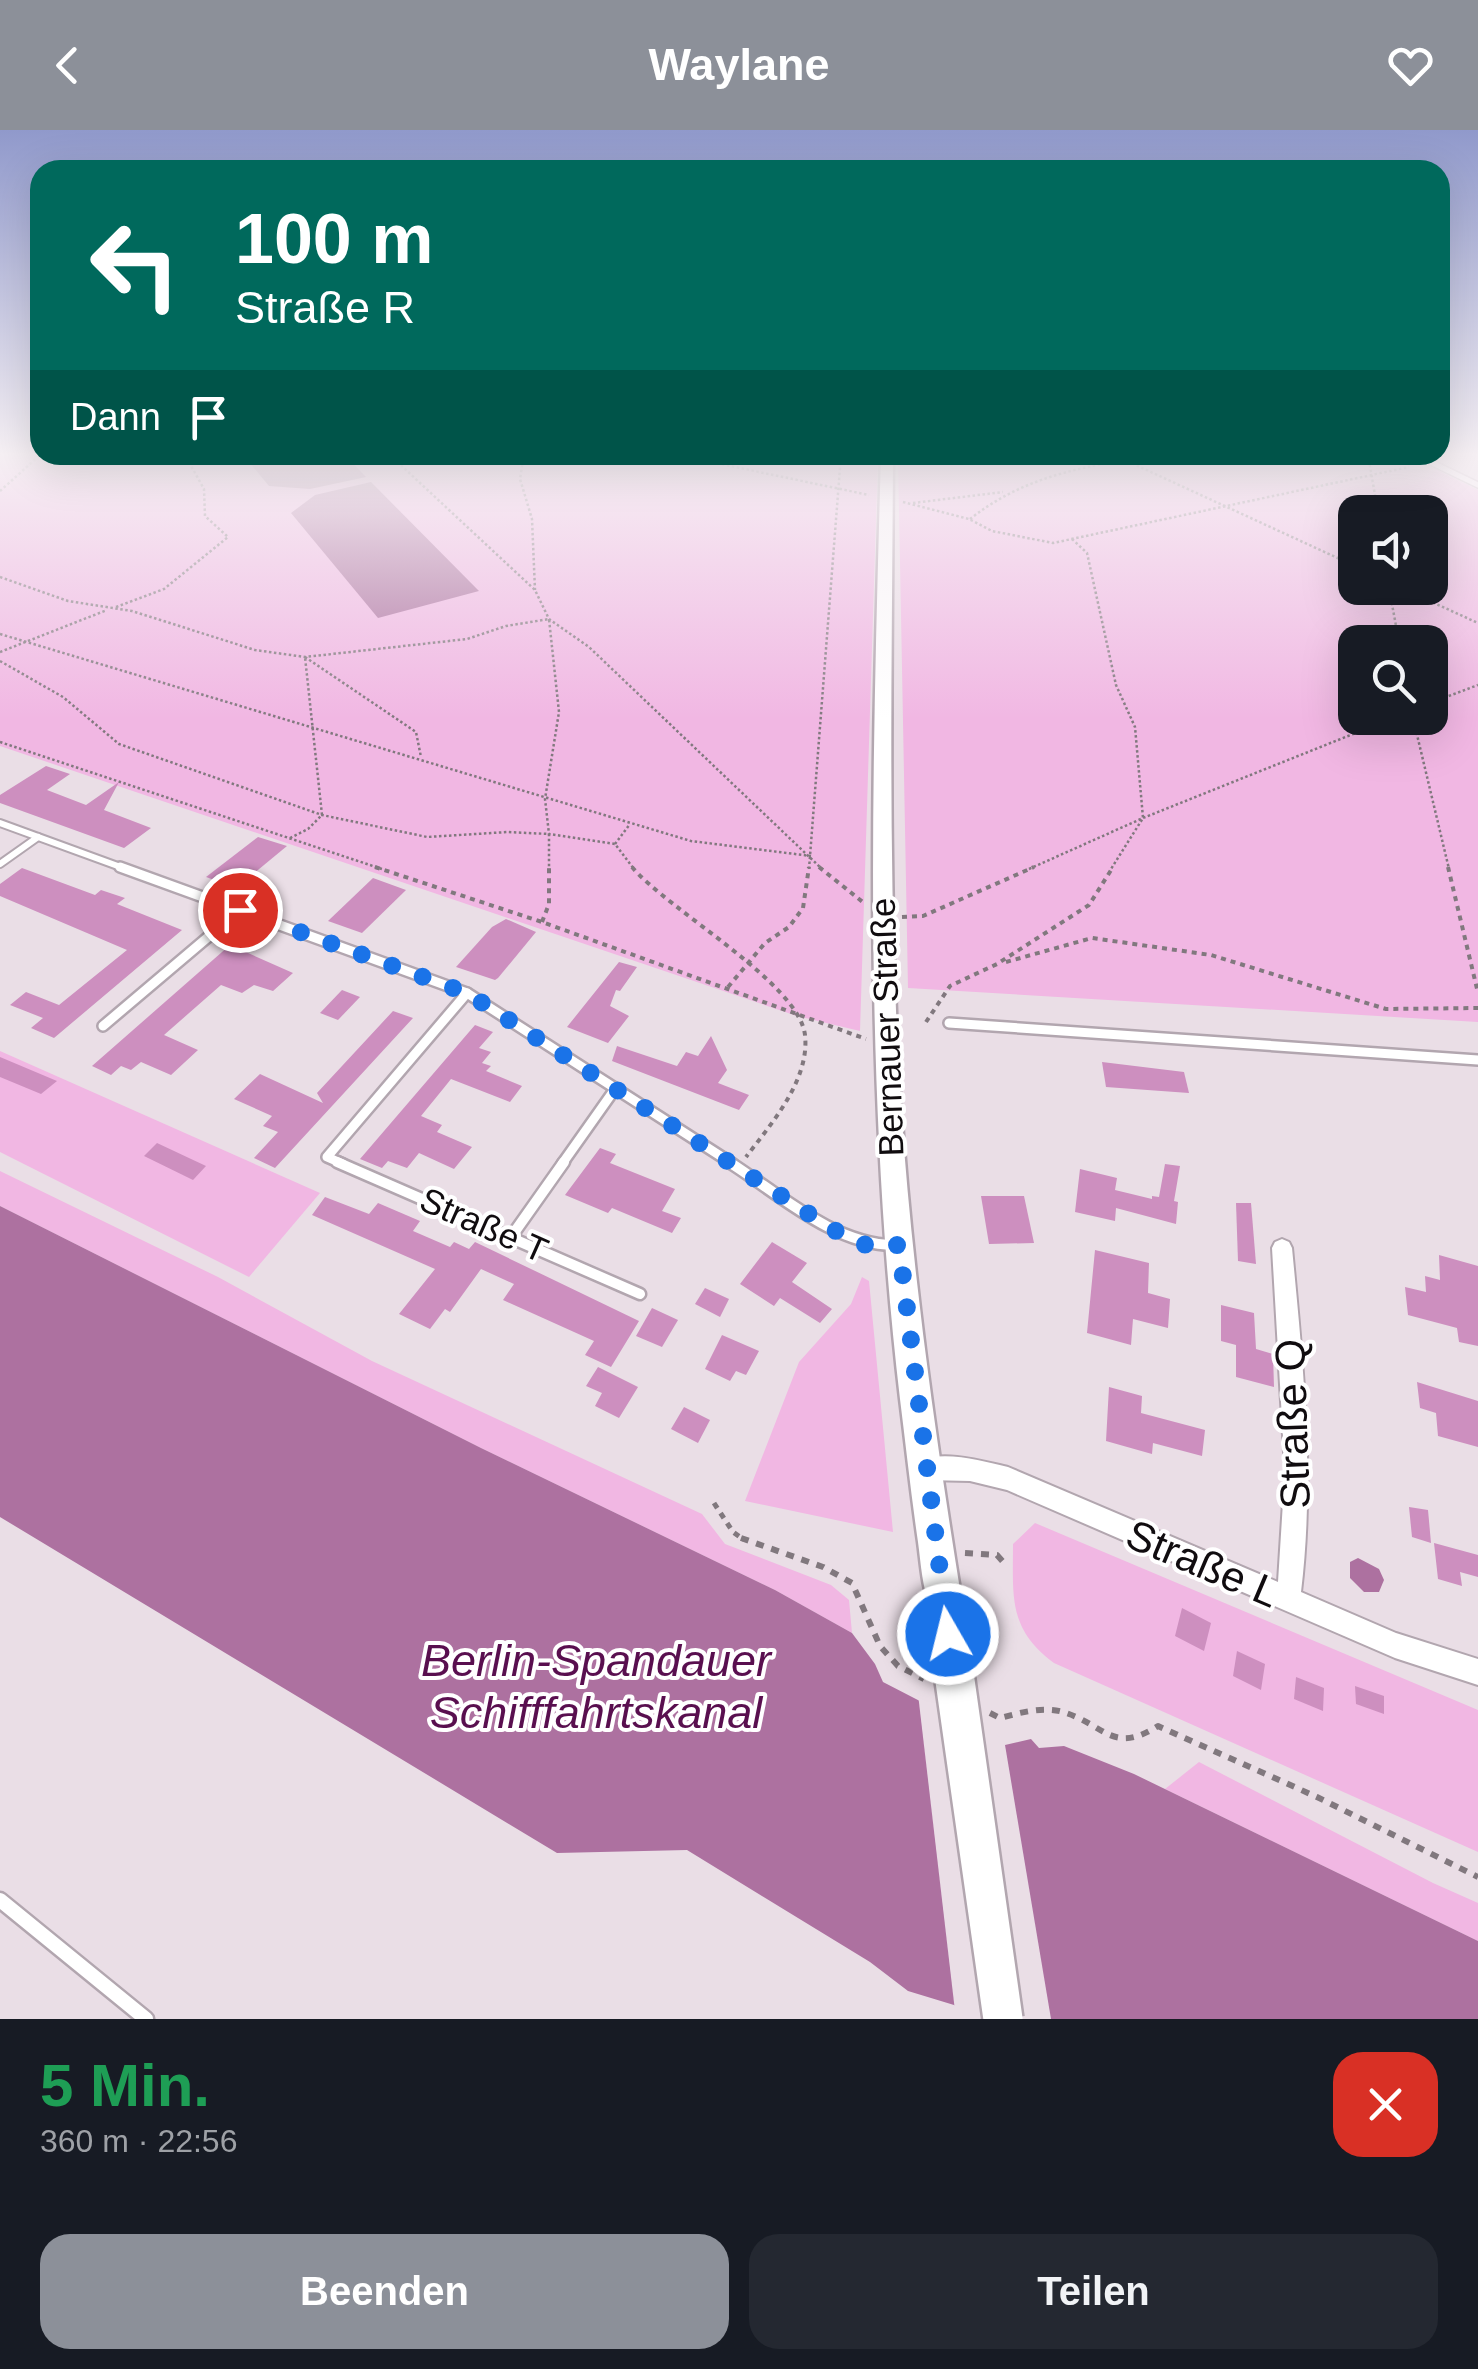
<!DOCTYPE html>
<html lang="de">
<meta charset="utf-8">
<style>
body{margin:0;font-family:Arial,sans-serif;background:#242831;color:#f1f3f6;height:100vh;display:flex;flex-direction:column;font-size:38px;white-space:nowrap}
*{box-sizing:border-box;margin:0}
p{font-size:32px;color:#9ea1a6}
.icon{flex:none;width:55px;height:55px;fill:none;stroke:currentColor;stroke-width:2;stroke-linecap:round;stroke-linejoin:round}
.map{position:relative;height:1889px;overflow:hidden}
.sheet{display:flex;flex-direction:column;background:#171b24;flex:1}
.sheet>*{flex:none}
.hud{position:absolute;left:30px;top:30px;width:1420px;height:305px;border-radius:30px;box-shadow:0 10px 40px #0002;background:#00695c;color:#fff;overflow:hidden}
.tools{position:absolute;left:1338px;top:365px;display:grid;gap:20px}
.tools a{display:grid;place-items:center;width:110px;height:110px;border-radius:20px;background:#171b24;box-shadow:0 10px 40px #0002;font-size:50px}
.pin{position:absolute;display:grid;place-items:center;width:85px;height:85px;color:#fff;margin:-42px;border:5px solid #fff;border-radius:50%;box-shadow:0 2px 10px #0007}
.me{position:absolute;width:110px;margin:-55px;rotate:352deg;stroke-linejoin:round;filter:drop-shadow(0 0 8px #0008)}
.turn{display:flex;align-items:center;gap:35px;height:210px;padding:0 40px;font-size:45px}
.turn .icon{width:130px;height:130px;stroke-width:2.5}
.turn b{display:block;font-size:70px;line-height:85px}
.then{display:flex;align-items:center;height:95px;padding:0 40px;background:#0003;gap:20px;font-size:38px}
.round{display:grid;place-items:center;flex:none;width:105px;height:105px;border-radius:30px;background:#242831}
.overview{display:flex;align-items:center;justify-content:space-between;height:170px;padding:0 40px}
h1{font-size:60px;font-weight:800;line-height:75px;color:#1e9e55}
.primary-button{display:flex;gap:20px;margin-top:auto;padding:20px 40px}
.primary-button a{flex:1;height:115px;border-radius:30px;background:#8c9099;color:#fff;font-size:40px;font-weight:800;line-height:115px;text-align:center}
.primary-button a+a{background:#242831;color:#f1f3f6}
header{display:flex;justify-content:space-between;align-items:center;height:130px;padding:0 40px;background:#8c9099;color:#fff;font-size:45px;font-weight:800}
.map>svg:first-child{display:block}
.green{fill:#f1b7e3;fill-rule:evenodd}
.water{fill:#ad71a0}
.pier{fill:#eadee6}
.building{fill:#cd8fbf}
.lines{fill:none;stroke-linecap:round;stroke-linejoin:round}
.service-far4-casing{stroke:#b2a6af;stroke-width:8}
.service-far3-casing{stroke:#b2a6af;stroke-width:10}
.service-far2-casing{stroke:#b2a6af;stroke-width:14}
.service-far1-casing{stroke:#b2a6af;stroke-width:15}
.service-casing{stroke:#b2a6af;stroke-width:19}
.minor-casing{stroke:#b2a6af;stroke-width:4}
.secondary-casing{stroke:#b2a6af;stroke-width:5}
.path-far3{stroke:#81787e;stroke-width:2.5;stroke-dasharray:2.5 2.5;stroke-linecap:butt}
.path-far2{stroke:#81787e;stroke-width:4;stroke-dasharray:5 5;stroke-linecap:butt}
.path-far1{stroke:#81787e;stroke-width:5;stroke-dasharray:6 6;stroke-linecap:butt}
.path{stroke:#81787e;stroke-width:6;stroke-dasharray:8 8;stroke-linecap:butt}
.service-far4{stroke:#fff;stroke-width:5}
.service-far3{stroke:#fff;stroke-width:6}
.service-far2{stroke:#fff;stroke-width:9}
.service-far1{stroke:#fff;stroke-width:10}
.service{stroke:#fff;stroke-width:14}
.minor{fill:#fff;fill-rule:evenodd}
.secondary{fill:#fff;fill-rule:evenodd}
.secondary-bridge-casing{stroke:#b2a6af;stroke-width:44;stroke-linecap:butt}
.secondary-bridge{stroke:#fff;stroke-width:39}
.route{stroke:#1a73e8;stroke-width:18;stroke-dasharray:0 32.4}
.labels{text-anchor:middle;stroke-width:8;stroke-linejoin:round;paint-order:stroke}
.street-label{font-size:35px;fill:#100c0f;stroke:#fff}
.near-street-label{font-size:42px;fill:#100c0f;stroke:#fff}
.near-water-label{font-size:45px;font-style:italic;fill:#590f4f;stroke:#fff}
</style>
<header><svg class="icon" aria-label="back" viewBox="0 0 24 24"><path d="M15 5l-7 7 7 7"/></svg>Waylane<svg class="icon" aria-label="heart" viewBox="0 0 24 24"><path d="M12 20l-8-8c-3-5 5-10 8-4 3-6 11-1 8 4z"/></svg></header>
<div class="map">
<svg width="1478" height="1889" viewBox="0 0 1478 1889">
<rect width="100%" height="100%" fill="#eadee6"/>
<!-- green -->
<g class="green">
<polygon points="0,325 243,325 269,356 365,347 345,325 878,325 860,901 797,886 0,616"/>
<path d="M898 325H1407L1478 360V892L908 858ZM1355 382H1430V458H1355ZM1355 512H1430V588H1355Z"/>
<polygon points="0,921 320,1063 249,1147 0,1022"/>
<polygon points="0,1041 218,1147 372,1231 702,1384 725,1414 831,1455 849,1470 852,1503 775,1460 481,1318 0,1076"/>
<polygon points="862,1147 869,1151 893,1402 745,1371 799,1232 851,1174"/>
<path d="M1035 1393 1478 1580V1722L1054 1533C1008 1499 1013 1467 1013 1414Z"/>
<polygon points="1199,1632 1433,1753 1478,1773 1478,1811 1165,1659"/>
</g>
<!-- water -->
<g class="water">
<polygon points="243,325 345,325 366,347 310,359 269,356"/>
<polygon points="371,352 479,461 378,488 291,383 315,365"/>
<polygon points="0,1076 481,1318 775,1460 852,1503 875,1534 883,1552 1005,1615 1031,1609 1039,1618 1064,1616 1134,1644 1478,1811 1478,1889 978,1889 954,1875 908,1861 870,1832 687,1720 557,1723 0,1387"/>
<polygon points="1358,1428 1379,1439 1384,1450 1379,1462 1364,1462 1350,1448 1350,1432"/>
</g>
<!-- pier -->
<polygon class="pier" points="918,1564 1004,1609 1051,1889 968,1889 955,1881"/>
<!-- building -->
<g class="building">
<polygon points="46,636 70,644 47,660 86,675 119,652 104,680 151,698 124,718 0,673 0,665"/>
<polygon points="258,707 287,716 236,758 206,747"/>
<polygon points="22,738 95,765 101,760 125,768 117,774 182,800 54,908 31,898 43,888 10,875 26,862 59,875 127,820 0,766 0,754"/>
<polygon points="373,748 406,760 362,803 328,791"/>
<polygon points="506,789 536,802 498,848 495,850 456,837 492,797"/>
<polygon points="230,815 293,843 273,861 254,855 242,863 221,855 164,905 198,920 171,945 141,932 131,940 121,936 111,945 92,936"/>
<polygon points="619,832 637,837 620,861 616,860 610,876 629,886 608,913 567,897"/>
<polygon points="342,860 360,867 338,890 320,883"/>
<polygon points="393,881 413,888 275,1038 254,1028 278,1002 263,996 272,986 234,969 260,944 323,973 317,963"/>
<polygon points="475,895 493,902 479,918 491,922 482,933 491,936 486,941 522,956 510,972 451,949 443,959 421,986 442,995 437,1002 472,1017 454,1039 419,1023 407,1038 388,1031 382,1038 360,1029"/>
<polygon points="711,906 727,940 718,953 749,965 739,980 612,931 617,916 677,936 686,922 698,926"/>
<polygon points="0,927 57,951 41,964 0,947"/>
<polygon points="1102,932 1184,942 1189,963 1106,957"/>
<polygon points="157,1013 206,1036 193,1050 144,1026"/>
<polygon points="600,1018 616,1024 610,1033 675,1059 662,1081 681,1088 672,1103 612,1078 608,1083 565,1065"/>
<polygon points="1165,1034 1180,1036 1174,1071 1178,1072 1176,1094 1116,1078 1115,1091 1075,1082 1080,1039 1117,1048 1115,1060 1152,1069 1152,1066 1159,1067"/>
<polygon points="981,1066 1024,1066 1034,1113 989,1114"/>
<polygon points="325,1067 369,1084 378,1073 420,1091 413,1101 450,1117 454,1112 469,1119 475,1112 639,1191 611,1237 585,1225 594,1211 503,1170 514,1154 481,1139 450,1182 445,1179 430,1199 399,1184 435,1139 312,1085"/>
<polygon points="1236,1073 1251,1073 1256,1134 1238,1131"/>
<polygon points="772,1112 807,1133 792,1152 832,1179 820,1193 780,1168 774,1176 740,1154"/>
<polygon points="1095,1120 1149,1133 1148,1163 1170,1169 1168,1198 1133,1189 1131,1215 1087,1203"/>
<polygon points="1439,1125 1478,1136 1478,1216 1459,1212 1457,1198 1408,1185 1405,1157 1426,1162 1425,1146 1440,1150"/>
<polygon points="705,1158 729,1169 720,1187 695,1174"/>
<polygon points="1221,1175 1254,1183 1256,1219 1273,1224 1274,1257 1236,1247 1236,1215 1221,1211"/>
<polygon points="652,1178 678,1190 662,1217 636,1206"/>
<polygon points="722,1205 759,1221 746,1245 736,1241 730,1251 705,1239"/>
<polygon points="598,1237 638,1257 619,1288 595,1276 602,1263 586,1256"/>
<polygon points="1417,1252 1478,1271 1478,1317 1438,1306 1436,1283 1420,1278"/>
<polygon points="1109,1257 1142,1266 1141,1283 1205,1300 1202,1326 1153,1313 1152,1324 1106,1311"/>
<polygon points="684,1277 710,1290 698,1313 671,1299"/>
<polygon points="1409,1377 1428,1380 1431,1413 1412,1407"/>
<polygon points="1434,1413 1478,1425 1478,1447 1460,1442 1462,1456 1438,1449"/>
<polygon points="1182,1478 1211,1493 1204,1521 1175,1506"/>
<polygon points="1237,1521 1265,1534 1261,1560 1233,1546"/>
<polygon points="1296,1547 1324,1558 1323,1581 1294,1569"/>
<polygon points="1355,1556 1384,1566 1384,1584 1356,1574"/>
</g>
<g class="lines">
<!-- service-far4 casing -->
<g class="service-far4-casing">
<polyline id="service-far4" points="1416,325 1478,355"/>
</g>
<!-- service-far3 casing -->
<g class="service-far3-casing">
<g id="service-far3">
<polyline points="0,693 126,739"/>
<polyline points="0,734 38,707"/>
</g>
</g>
<!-- service-far2 casing -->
<g class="service-far2-casing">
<g id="service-far2">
<polyline points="120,737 467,863 733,1034"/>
<polyline points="949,893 1478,930"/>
<polyline points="103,896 240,780"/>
<polyline points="343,1034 327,1027 467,863"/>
<polyline points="562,1034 615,959"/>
</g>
</g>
<!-- service-far1 casing -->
<g class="service-far1-casing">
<g id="service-far1">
<polyline points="337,1032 640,1164"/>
<path d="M729 1032C778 1063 834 1115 894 1115"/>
<polyline points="511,1107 564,1032"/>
</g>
</g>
<!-- service casing -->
<g class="service-casing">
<polyline id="service" points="0,1770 146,1889"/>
</g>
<!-- minor casing -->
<g class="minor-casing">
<path id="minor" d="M1282 1109 1289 1112 1292 1118C1303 1233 1315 1347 1301 1462L1396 1503 1478 1529V1555L1395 1528 1007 1360 970 1351 926 1350 918 1347 915 1339 918 1331C945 1320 981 1331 1008 1337L1278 1452 1285 1340 1272 1118 1275 1112Z"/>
</g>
<!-- secondary casing -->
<g class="secondary-casing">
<path id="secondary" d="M881 325H893C892 542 887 760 901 977 912 1141 935 1304 961 1466L955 1478 943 1484 931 1478C922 1458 921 1434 918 1412 911 1364 906 1317 900 1269 863 955 872 641 881 325Z"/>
</g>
<!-- path-far3 -->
<g class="path-far3">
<polyline points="390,325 535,460 549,489 589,517 822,739"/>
<polyline points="524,325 520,349 532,389 535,460"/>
<polyline points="678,325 869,365"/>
<polyline points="1114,325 1355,436"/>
<polyline points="1368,325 1378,382"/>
<polyline points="0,361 40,325"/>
<polyline points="903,372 969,389 992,401 1053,413 1409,337"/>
<polyline points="913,373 1003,362"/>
<path d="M970 389C1017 352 1066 340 1124 330L1128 325"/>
<polyline points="1072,409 1087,423 1116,555 1135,597 1143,688 1111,739"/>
<polyline points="0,447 68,471 132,481 255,520 305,527 467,509 506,496 549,489 559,582 545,669 549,704 615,714 634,739"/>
<polyline points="1389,458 1399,512"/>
<polyline points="1401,458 1478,493"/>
<polyline points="116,477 164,459 228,407 205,386 204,359 185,325"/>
<polyline points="0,504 691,711 811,726"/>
<polyline points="0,522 107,480"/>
<polyline points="305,527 416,602 421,627"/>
<polyline points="0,531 63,567 119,614 322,685 427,707 508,702 549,704 549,739"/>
<polyline points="1430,573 1478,555"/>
<polyline points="1413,588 1449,739"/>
<polyline points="0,612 382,739"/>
<polyline points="290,708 308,699 322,685 305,527"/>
<polyline points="615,714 630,694"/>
<polyline points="809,739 841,325"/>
<polyline points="1029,739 1143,688 1393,588"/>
</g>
<!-- path-far2 -->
<g class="path-far2">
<polyline points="375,737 542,792 866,909"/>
<path d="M632 737C668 780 799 853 805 905 810 950 771 994 746 1027"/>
<polyline points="819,737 864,773"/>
<polyline points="1448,737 1478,863"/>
<polyline points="902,787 923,786 1034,737"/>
<polyline points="542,792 549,774 549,737"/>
<polyline points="1006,832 1092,808 1211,825 1386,879 1478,878"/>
<polyline points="728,857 765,813 789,797 803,778 809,737"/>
<polyline points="926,892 950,856 997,834 1089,775 1113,737"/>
</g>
<!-- path-far1 -->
<polyline class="path-far1" points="714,1373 733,1402 744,1410"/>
<!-- path -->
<g class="path">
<polyline points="741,1408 823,1437 852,1453 880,1516 898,1536 924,1549"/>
<polyline points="965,1423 997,1425 1006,1435"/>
<path d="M990 1583 1000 1588C1019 1583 1043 1576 1063 1582 1106 1595 1112 1625 1158 1596L1317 1667 1478 1747"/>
</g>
<!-- service-far4 -->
<use href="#service-far4" class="service-far4"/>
<!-- service-far3 -->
<use href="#service-far3" class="service-far3"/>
<!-- service-far2 -->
<use href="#service-far2" class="service-far2"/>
<!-- service-far1 -->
<use href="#service-far1" class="service-far1"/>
<!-- service -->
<use href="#service" class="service"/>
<!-- minor -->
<use href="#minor" class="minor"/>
<!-- secondary -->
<use href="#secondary" class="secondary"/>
<!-- secondary-bridge casing -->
<g class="secondary-bridge-casing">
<polyline id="secondary-bridge" points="943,1466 1003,1889"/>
</g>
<!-- secondary-bridge -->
<use href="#secondary-bridge" class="secondary-bridge"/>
</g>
<!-- sky -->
<linearGradient id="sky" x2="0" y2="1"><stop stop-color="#9099cb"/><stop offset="0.55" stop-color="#f6f0f4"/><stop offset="1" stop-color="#f6f0f4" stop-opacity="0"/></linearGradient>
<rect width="1478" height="589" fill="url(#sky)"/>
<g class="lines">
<!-- route -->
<polyline class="route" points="240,780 467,863 834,1100 868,1116 899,1115 948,1504"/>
</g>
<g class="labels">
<!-- street labels -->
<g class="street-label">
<text transform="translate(887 897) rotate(-92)" y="12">Bernauer Straße</text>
<text transform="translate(484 1095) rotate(24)" y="12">Straße T</text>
</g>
<!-- near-street labels -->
<g class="near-street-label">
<text transform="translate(1292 1294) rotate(-92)" y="15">Straße Q</text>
<text transform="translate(1203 1433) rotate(23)" y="15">Straße L</text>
</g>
<!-- near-water labels -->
<g class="near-water-label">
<text x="596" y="1546">Berlin-Spandauer<tspan x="596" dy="52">Schifffahrtskanal</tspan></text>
</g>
</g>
</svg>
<div class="tools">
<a><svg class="icon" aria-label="sound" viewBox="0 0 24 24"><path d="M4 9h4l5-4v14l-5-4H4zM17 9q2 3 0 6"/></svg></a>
<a><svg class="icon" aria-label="search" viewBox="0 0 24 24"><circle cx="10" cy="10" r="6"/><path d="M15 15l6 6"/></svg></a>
</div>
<div class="pin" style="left:240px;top:780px;background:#d93025"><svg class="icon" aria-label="arrive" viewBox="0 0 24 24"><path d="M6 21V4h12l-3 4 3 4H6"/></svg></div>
<svg class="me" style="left:948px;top:1504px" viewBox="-20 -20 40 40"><circle r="17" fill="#1a73e8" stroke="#fff" stroke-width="3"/><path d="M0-11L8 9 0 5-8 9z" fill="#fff"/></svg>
<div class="hud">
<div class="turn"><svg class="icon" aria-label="left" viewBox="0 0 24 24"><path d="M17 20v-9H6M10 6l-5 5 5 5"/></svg><div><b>100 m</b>Straße R</div></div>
<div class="then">Dann<svg class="icon" aria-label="arrive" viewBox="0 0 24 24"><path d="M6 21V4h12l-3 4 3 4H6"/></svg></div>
</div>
</div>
<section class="sheet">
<div class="overview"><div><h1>5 Min.</h1><p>360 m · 22:56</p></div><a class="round" style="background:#d93025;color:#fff"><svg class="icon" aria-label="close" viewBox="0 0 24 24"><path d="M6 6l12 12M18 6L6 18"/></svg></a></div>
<div class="primary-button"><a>Beenden</a><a>Teilen</a></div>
</section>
